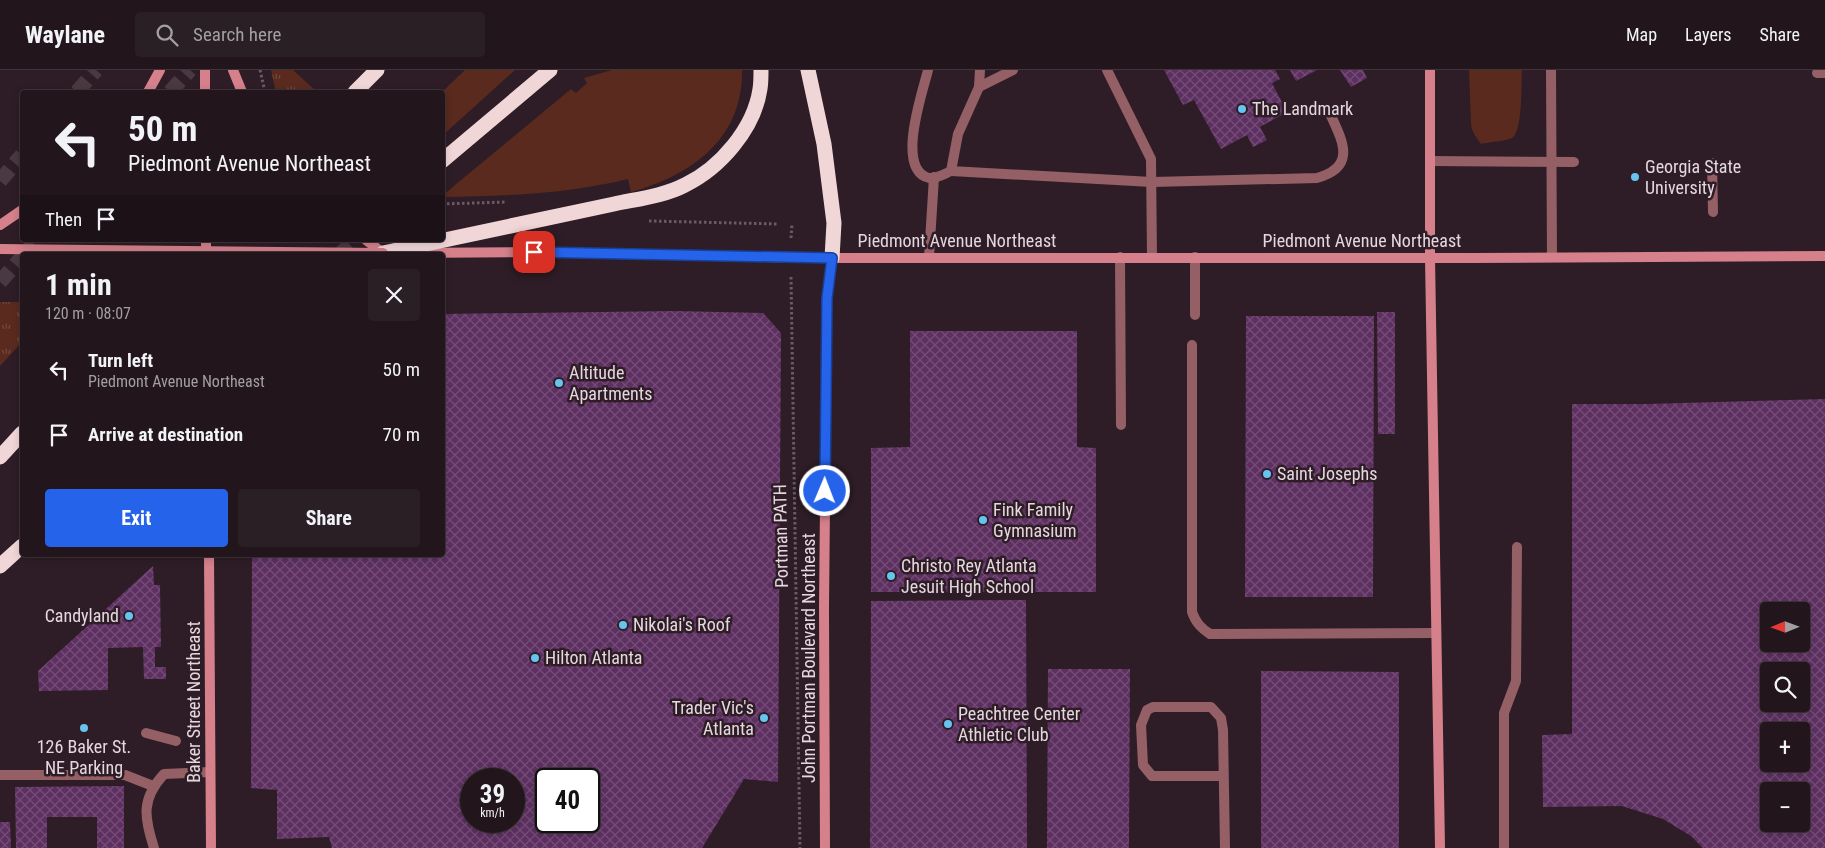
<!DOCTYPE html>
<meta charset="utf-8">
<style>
body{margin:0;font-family:"Roboto Condensed",sans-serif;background:#2a1f25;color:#f1f3f6;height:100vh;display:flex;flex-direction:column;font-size:19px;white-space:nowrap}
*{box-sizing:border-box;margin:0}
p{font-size:16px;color:#a29fa3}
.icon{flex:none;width:28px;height:28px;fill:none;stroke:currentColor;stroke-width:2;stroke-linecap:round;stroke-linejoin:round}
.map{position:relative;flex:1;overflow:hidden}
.side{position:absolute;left:20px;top:182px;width:425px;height:305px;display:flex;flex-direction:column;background:#22161c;border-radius:5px;box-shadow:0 2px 8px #0003,0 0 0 1px #3f353b}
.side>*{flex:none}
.top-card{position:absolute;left:20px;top:20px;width:425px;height:152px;border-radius:5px;box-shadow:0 2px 8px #0003,0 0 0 1px #3f353b;background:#22161c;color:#f1f3f6;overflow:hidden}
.needle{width:32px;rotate:269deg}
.buttons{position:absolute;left:1760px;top:532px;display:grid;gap:10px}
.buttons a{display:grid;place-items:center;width:50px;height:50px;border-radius:5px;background:#22161c;box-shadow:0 2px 8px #0003,0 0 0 1px #3f353b;font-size:25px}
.speed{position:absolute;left:460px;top:698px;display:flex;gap:10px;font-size:25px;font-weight:700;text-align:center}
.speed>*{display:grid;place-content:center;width:65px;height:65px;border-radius:50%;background:#22161c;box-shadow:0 2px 8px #0003,0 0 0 1px #3f353b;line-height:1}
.speed small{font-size:12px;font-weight:400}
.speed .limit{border:2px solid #111;border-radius:8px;background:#fff;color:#111}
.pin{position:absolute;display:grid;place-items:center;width:42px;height:42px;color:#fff;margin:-21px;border-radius:10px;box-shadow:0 2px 8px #0006}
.me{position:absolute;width:55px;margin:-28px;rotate:1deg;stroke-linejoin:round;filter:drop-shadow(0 0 4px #0008)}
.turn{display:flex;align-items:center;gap:18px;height:105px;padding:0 25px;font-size:22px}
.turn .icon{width:65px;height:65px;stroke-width:2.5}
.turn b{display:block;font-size:35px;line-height:42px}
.then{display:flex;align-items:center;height:48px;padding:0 25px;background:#0003;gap:10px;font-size:19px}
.round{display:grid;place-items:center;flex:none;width:52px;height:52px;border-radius:5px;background:#2a1f25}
.headline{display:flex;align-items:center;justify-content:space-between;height:85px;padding:0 25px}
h1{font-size:30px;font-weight:700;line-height:38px}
.primary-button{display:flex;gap:10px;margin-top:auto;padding:10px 25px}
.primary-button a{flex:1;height:58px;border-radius:5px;background:#2563eb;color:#fff;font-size:20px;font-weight:700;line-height:58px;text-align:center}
.primary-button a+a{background:#2a1f25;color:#f1f3f6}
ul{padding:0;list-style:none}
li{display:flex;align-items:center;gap:15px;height:65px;padding:0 25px}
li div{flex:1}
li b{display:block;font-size:19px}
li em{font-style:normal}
header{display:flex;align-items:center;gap:30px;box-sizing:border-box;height:70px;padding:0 25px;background:#22161c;border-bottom:1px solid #3f353b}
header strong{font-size:24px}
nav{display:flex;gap:28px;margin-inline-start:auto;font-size:18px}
.search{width:350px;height:45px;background:#2a1f25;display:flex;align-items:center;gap:12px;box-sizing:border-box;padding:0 18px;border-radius:5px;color:#a29fa3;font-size:19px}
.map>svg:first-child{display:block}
.grass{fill:#5a2a1e}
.park{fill:url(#park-tufts)}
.building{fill:url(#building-cross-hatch);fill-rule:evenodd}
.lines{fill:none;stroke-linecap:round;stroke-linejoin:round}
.highway-tunnel{stroke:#493941;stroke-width:15;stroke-dasharray:15 8;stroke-linecap:butt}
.path{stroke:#6b5b63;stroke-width:3;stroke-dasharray:2.5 2.5;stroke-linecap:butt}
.lane{stroke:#945f65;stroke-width:10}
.secondary{stroke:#d5808b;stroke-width:10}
.highway{stroke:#f1d6d8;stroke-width:15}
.secondary-bridge{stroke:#d5808b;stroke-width:10}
.route-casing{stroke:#184099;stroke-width:12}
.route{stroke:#2563eb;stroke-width:9}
.poi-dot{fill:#66c4ef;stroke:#2e1d26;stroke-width:2}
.labels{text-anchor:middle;stroke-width:5;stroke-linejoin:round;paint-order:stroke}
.poi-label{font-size:18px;fill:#e4d7dd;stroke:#2e1d26;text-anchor:start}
.street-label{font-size:18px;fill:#e4d7dd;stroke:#2e1d26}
</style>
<header>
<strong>Waylane</strong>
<div class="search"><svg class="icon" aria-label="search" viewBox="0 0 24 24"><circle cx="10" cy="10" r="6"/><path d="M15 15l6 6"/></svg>Search here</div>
<nav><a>Map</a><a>Layers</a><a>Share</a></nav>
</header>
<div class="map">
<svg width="1825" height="778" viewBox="0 0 1825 778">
<defs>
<pattern id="park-tufts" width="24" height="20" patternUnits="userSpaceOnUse" patternTransform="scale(1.25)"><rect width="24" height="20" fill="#5a2a1e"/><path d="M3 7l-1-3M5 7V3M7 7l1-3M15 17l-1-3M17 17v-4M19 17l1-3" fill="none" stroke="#72483e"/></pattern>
<pattern id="building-cross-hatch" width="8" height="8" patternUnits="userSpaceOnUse" patternTransform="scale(1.25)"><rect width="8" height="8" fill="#5d3061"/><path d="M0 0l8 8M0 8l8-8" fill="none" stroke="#744d77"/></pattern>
</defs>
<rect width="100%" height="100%" fill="#2e1d26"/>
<!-- grass -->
<g class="grass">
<polygon points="465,0 515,0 443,65 442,22"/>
<path d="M612 0H742C743 69 692 105 631 122L628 109C567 124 505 126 443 127V125L571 19 576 23 587 13 584 8Z"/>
<path d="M1469 0H1522C1521 13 1523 61 1512 68 1506 71 1489 72 1481 74 1476 67 1472 62 1471 54Z"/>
</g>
<!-- park -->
<g class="park">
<polygon points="271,0 293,0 317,22 276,22"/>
<polygon points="0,232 22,232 22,272 0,296"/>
</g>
<!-- building -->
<g class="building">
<polygon points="1164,0 1275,0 1280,9 1272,13 1287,42 1260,57 1267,70 1253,77 1247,65 1221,79 1194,30 1183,35"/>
<polygon points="1290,0 1317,0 1296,11"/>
<polygon points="1340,0 1363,0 1367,8 1351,17"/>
<path d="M675 241 763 243 781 263 778 712 744 709 702 778H332L329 767 277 769V720L251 718 252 485H442V244ZM471 709H514V751H471ZM546 709H589V751H546Z"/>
<polygon points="1377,242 1395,242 1395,364 1378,364"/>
<polygon points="1246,246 1374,246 1373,527 1245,527"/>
<polygon points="910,261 1077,261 1077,377 1096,378 1096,522 871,522 871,378 910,377"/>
<path d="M1825 329V778H1703L1691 766 1663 749 1622 736 1543 737 1542 665 1572 664V334H1648ZM1769 541H1801V574H1769ZM1769 601H1801V634H1769ZM1769 661H1801V694H1769ZM1769 721H1801V754H1769Z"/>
<polygon points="153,496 154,515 160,515 161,577 155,577 155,597 166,597 166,609 144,609 143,577 108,578 108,620 39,621 38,601"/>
<polygon points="1026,530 1027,778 870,778 871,531"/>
<polygon points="1048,599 1130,599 1129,778 1047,778"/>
<polygon points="1261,601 1399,602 1399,778 1261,778"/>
<polygon points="124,716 124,778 97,778 97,747 47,747 47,778 16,778 15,717"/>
<polygon points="0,752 10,752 11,778 0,778"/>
</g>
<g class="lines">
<!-- highway-tunnel -->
<g class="highway-tunnel">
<polyline points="77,22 96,0"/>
<polyline points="170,22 190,0"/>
<polyline points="0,111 22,85"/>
<polyline points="24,185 37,170"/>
<polyline points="339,185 355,170"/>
<polyline points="0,212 22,187"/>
</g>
<!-- path -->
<g class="path">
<polyline points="260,0 265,22"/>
<polyline points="442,134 506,132"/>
<polyline points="649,151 779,154"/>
<polyline points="791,168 792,154"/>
<polyline points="791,207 800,778"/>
</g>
<!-- lane -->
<g class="lane">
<path d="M928 0C923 21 895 100 929 108 936 109 944 104 951 101"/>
<path d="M1013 0 979 17 958 64 951 101 1152 112 1317 108C1360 96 1340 67 1328 39"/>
<polyline points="1107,0 1151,89 1152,187"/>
<polyline points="1551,0 1552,187"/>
<polyline points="1817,3 1825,3"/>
<polyline points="979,17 980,0"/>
<polyline points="1430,91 1574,92"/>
<polyline points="1712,93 1713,142"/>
<polyline points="929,187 934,107"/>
<polyline points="1120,187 1121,355"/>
<polyline points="1195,187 1195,245"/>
<path d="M1192 275V542C1196 553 1201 558 1210 564L1436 563"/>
<polyline points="146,663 176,671"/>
<polyline points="0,705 125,705 153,716"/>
<polyline points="1223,706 1152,706 1143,695 1141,655 1147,640 1153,637 1211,637 1221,648 1223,660 1225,778"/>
<path d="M154 778C144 747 141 729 164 704L210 702"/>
<polyline points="1504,778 1504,643 1516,611 1517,477"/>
</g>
<!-- secondary -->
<g class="secondary">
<polyline points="205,0 205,22"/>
<polyline points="233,0 242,22"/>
<polyline points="1430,0 1430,188 1440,778"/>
<polyline points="148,22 160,0"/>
<polyline points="0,155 22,140"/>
<polyline points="366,170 383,183 388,183"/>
<polyline points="405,183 534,182 809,188 1471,188 1825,186"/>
<polyline points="209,485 211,778"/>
<polyline points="825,778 824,538 827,228 832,188"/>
</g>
<!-- highway -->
<g class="highway">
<polyline points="808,0 824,74 834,153 832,188"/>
<polyline points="355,22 377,0"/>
<polyline points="442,91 550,0"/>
<path d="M383 183 614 134C637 129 664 126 685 115 720 98 754 59 760 19 761 13 761 6 761 0"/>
<polyline points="0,387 22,363"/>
<polyline points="0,496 22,476"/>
</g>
<!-- secondary-bridge -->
<g class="secondary-bridge">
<polyline points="206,170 206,180"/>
<polyline points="0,179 383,183"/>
</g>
</g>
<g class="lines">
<!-- route casing -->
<g class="route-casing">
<polyline id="route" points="534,182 832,188 827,228 825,421"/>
</g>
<!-- route -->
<use href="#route" class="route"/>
</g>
<!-- markers -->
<g class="poi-dot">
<circle cx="1242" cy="39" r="5"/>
<circle cx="1635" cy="107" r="5"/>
<circle cx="559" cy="313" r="5"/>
<circle cx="1267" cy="404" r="5"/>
<circle cx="983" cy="450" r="5"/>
<circle cx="891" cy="506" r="5"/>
<circle cx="129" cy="546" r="5"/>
<circle cx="623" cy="555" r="5"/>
<circle cx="535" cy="588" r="5"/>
<circle cx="764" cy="648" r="5"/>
<circle cx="948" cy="654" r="5"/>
<circle cx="84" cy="658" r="5"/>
</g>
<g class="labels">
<!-- poi labels -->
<g class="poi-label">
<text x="1252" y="45">The Landmark</text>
<text x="1645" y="103">Georgia State<tspan x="1645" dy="21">University</tspan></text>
<text x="569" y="309">Altitude<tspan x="569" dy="21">Apartments</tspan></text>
<text x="1277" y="410">Saint Josephs</text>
<text x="993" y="446">Fink Family<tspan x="993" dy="21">Gymnasium</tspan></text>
<text x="901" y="502">Christo Rey Atlanta<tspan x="901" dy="21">Jesuit High School</tspan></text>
<text x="119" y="552" text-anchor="end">Candyland</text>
<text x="633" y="561">Nikolai's Roof</text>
<text x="545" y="594">Hilton Atlanta</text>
<text x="754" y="644" text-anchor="end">Trader Vic's<tspan x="754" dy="21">Atlanta</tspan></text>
<text x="958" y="650">Peachtree Center<tspan x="958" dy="21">Athletic Club</tspan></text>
<text x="84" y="683" text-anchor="middle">126 Baker St.<tspan x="84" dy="21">NE Parking</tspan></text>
</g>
<!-- street labels -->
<g class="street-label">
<text x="957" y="177">Piedmont Avenue Northeast</text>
<text x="1362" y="177">Piedmont Avenue Northeast</text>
<text transform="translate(781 466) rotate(-91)" y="6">Portman PATH</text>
<text transform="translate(809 588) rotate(-90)" y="6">John Portman Boulevard Northeast</text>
<text transform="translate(194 632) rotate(-90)" y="6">Baker Street Northeast</text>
</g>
</g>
</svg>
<div class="buttons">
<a><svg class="needle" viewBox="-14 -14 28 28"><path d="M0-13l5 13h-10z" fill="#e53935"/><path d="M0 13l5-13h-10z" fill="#a29fa3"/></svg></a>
<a><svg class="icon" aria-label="search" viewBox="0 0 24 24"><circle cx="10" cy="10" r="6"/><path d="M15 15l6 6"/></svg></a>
<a>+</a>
<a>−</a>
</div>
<div class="speed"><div>39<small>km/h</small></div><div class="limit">40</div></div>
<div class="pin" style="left:534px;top:182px;background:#d93025"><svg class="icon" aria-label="arrive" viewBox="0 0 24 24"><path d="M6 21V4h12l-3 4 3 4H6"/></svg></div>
<svg class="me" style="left:825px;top:421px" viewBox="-20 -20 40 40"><circle r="17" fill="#2563eb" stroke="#fff" stroke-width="3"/><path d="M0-11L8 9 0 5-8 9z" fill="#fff"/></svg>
<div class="top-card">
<div class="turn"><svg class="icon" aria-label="left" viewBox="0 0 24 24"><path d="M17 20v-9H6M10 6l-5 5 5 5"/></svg><div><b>50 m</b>Piedmont Avenue Northeast</div></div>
<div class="then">Then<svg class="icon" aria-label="arrive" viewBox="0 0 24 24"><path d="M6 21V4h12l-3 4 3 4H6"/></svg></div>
</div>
<section class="side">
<div class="headline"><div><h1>1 min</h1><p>120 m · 08:07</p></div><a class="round"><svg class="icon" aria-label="close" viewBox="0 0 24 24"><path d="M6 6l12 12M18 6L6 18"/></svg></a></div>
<ul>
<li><svg class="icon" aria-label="left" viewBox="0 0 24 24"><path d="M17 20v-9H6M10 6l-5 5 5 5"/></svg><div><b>Turn left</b><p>Piedmont Avenue Northeast</p></div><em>50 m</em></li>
<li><svg class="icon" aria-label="arrive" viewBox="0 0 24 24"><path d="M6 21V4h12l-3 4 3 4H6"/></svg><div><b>Arrive at destination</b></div><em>70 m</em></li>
</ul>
<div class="primary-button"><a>Exit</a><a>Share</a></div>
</section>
</div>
